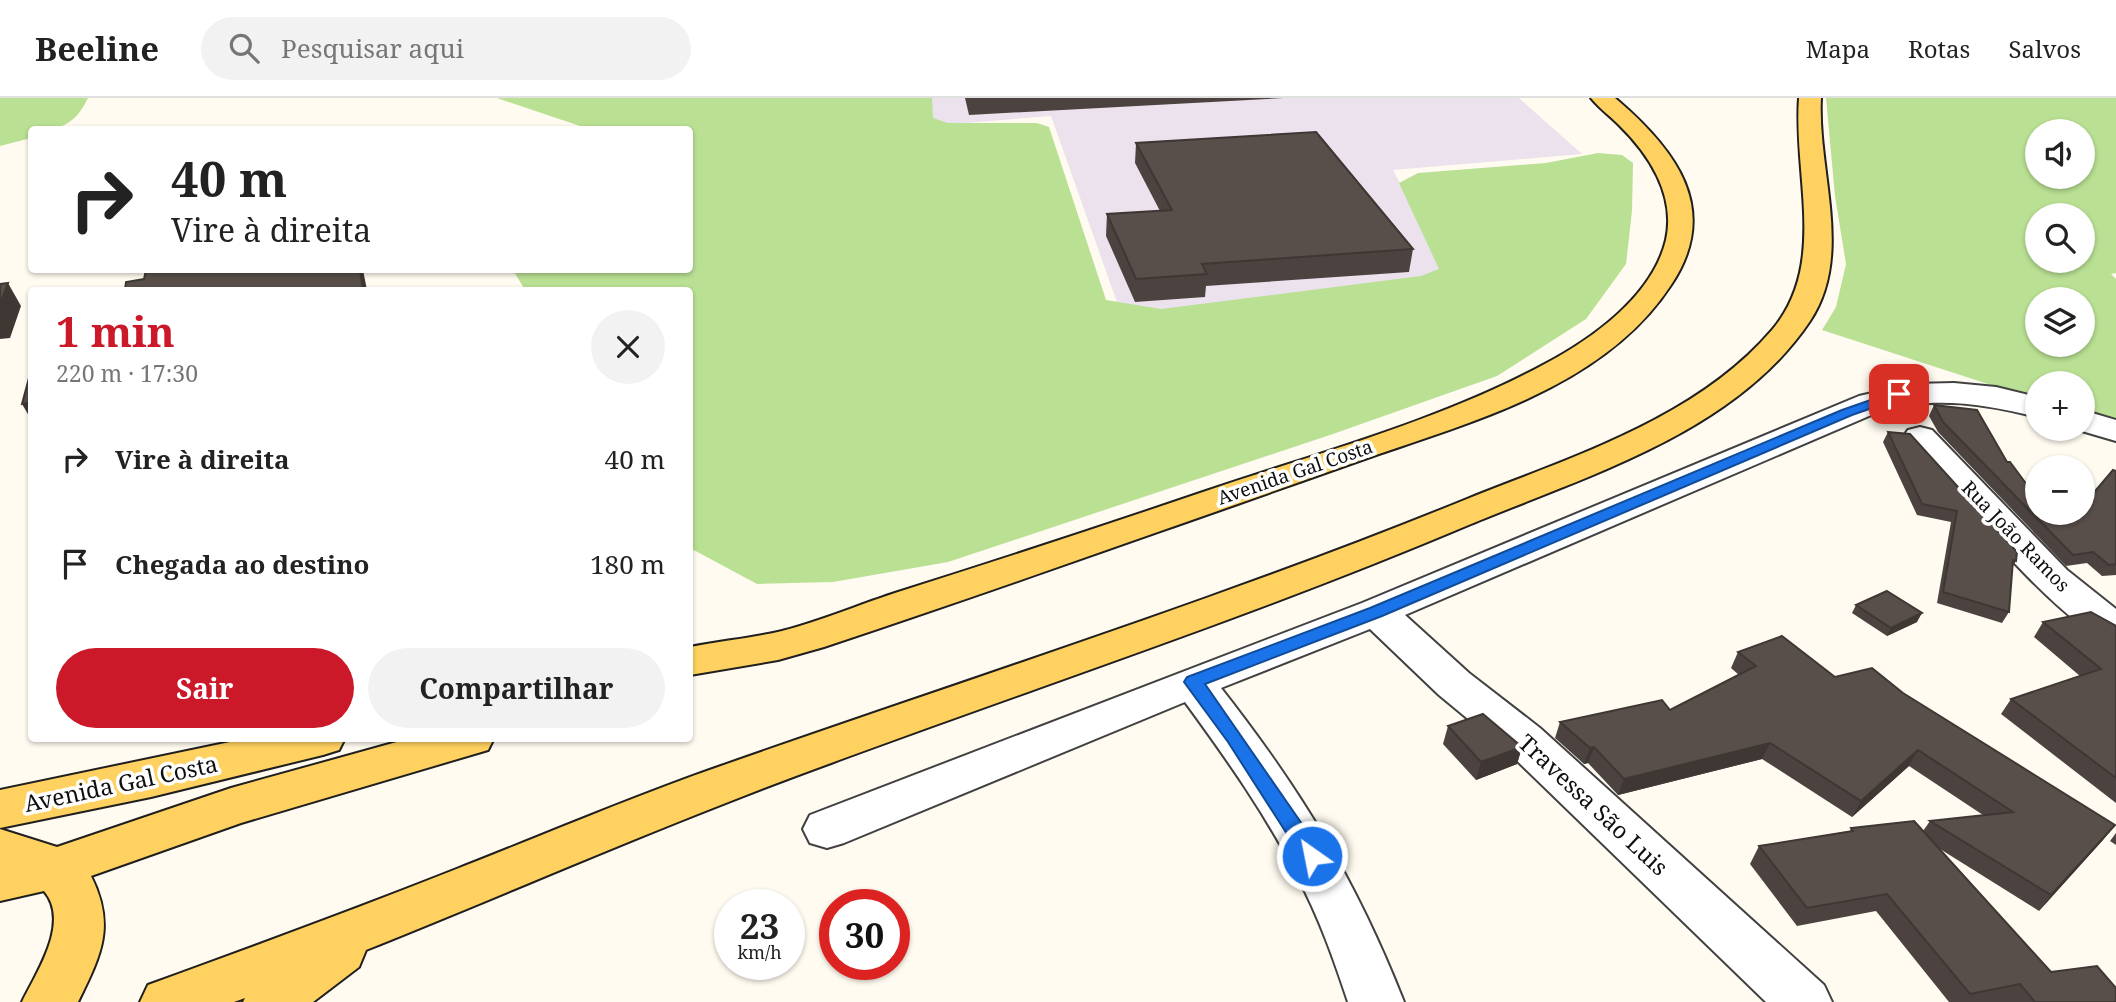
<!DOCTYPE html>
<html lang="pt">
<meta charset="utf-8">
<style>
body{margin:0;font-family:"Noto Serif",serif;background:#f2f2f2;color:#222;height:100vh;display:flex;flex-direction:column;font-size:26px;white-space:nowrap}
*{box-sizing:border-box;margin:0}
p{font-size:23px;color:#767676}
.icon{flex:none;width:38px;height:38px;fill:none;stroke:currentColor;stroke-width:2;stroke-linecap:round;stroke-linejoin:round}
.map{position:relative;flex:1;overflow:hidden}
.sheet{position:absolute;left:28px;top:189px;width:665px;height:455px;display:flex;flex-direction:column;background:#fff;border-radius:7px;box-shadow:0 2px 5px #0004}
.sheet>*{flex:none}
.guide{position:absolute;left:28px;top:28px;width:665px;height:147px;border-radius:7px;box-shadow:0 2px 5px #0004;background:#fff;color:#222;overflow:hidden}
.fabs{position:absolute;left:2025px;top:21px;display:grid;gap:14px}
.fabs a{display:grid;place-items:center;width:70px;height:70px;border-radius:50%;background:#fff;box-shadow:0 2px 5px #0004;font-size:35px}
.speed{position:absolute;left:714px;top:791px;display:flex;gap:14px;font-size:35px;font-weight:700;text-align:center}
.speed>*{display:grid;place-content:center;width:91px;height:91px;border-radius:50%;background:#fff;box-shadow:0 2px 5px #0004;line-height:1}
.speed small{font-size:18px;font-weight:400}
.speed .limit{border:10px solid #d22;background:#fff;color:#111}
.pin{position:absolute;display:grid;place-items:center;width:60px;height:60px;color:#fff;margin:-30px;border-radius:14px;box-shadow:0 4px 10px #0006}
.me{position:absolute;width:77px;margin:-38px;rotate:327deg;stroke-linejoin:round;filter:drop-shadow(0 0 5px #0008)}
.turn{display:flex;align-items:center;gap:24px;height:147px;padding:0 28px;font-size:32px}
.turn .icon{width:91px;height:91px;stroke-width:2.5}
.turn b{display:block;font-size:49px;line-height:60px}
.round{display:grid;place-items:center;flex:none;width:74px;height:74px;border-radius:37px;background:#f2f2f2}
.head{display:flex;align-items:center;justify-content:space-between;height:119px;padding:0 28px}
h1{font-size:42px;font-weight:700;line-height:52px;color:#cb192a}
.primary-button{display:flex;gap:14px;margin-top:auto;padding:14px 28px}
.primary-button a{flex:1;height:80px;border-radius:42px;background:#cb192a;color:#fff;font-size:28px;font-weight:700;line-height:80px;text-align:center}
.primary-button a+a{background:#f2f2f2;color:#222}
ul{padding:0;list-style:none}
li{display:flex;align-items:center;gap:21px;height:105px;padding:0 28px}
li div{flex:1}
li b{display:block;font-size:26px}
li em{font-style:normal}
header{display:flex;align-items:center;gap:42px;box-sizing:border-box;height:98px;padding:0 35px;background:#fff;border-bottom:2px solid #e0e0e0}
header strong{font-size:33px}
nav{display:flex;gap:38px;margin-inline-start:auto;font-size:24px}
.search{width:490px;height:63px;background:#f2f2f2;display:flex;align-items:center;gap:18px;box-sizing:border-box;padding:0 24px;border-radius:38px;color:#767676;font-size:26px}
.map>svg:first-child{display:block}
.industrial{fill:#ece2ee}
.forest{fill:#b9e093;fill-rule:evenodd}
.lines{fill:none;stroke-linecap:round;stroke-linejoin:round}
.minor-casing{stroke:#414141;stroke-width:4}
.major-casing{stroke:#1f1f1f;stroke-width:4}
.minor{fill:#fff;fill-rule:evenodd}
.major{fill:#ffd160;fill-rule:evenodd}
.wall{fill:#4c4340}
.shaded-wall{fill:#3e3734}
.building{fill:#584e4a;stroke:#3e3734;stroke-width:2}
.route{fill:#1a73e8;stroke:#114b97;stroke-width:2}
.labels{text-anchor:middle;stroke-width:7;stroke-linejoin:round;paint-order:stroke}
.street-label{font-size:19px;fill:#0e0e0e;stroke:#fff}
.near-street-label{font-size:23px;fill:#0e0e0e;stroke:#fff}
</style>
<header>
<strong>Beeline</strong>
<div class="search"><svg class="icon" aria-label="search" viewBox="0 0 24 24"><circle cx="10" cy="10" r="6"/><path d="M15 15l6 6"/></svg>Pesquisar aqui</div>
<nav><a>Mapa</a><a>Rotas</a><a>Salvos</a></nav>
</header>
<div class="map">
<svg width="2116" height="904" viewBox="0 0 2116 904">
<rect width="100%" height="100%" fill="#fffbf0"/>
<!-- industrial -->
<polygon class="industrial" points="918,0 1519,0 1582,56 1393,72 1448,176 1124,224 1051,18 929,28"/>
<!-- forest -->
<g class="forest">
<path d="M0 0H88C75 27 60 32 32 32L31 40 0 48Z"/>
<polygon points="497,0 932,0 933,20 948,25 1037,25 1049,29 1106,202 1161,211 1421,178 1439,171 1399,85 1418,75 1546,65 1598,55 1622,57 1633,65 1632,113 1626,166 1586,221 1497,278 1333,336 948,464 833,484 757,486 690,450 690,192 525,192 513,172 690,172 690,32 589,31"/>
<path d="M1826 0H2116V175L2111 176 2116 181V328L2083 317 2082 285H2037V302L1822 232 1836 209 1846 166 1835 98ZM2037 33H2082V79H2037ZM2037 117H2082V163H2037ZM2037 201H2082V247H2037Z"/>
</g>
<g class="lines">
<!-- minor casing -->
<g class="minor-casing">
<g id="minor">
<path d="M1954 285 1996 289 2037 299V319C1986 306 1935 298 1883 312L1405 517 1469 575 1540 630 1824 887 1832 904H1766L1508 654 1439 597 1370 531 1221 590C1301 692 1356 782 1404 904H1348C1334 862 1319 819 1298 780 1267 718 1226 660 1185 604L844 745 827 750 810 745 803 731 810 717 1362 505 1859 298 1912 286Z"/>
<polygon points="2082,312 2116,322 2116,343 2075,331 2082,331"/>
<path d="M1920 329 1932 332 2067 472 2116 511V547C2063 532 1950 392 1908 346L1903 339 1908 332Z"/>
</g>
</g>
<!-- major casing -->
<g class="major-casing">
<g id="major">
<path d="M1591 0H1615C1675 51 1722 111 1671 187 1607 285 1482 321 1376 357 1327 374 1278 392 1229 409 1095 456 960 504 824 549L778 562 690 577V549C720 543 752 540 782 533 821 523 858 507 895 495 999 462 1103 428 1206 393 1315 356 1439 323 1541 268 1589 243 1652 200 1666 142 1676 97 1649 56 1618 26 1609 17 1599 10 1591 0Z"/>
<path d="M1799 0H1821C1817 73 1854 157 1810 223 1736 334 1589 377 1471 426 1261 515 1045 586 831 665 674 722 521 790 366 852L359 869 313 904H243L245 900 234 904H140L148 887C252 849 356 811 459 770 546 736 632 699 721 668 970 580 1222 501 1467 401 1571 359 1696 321 1772 232 1828 166 1793 78 1799 0Z"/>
<polygon points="249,640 345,640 339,652 323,657 151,699 0,730 0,692"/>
<path d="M411 640H494L488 652 241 725 91 778C116 828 101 857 78 904H22C36 875 71 824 44 793L0 803V731L57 749 231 690Z"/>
</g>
</g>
<!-- minor -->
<use href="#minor" class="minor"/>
<!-- major -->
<use href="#major" class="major"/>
</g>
<!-- wall -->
<g class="wall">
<polygon points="965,0 1284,0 969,17"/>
<polygon points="1136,45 1413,151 1409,174 1206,188 1205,199 1135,204 1106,138 1107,116 1160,113 1135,65"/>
<polygon points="1934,307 2007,364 2033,395 2091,398 2116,373 2116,477 2102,478 2087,465 2066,468 1938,334 1929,318"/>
<polygon points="1888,334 2016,463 2012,470 2009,514 2002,525 1937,505 1951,424 1917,417 1883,344"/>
<polygon points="1856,507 1917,524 1887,538 1852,515"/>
<polygon points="2043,524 2116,528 2116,705 2001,616 2011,601 2080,578 2034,539"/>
<polygon points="1738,554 1903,595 2115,727 2102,743 2039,813 1940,751 2051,874 2116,904 1949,904 1876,813 1797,828 1750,766 1759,748 1850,733 1851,730 1923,733 1930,723 1983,717 1909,668 1852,719 1762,661 1618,697 1588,665 1584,666 1555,640 1560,624 1670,612 1739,577 1731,570"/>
<polygon points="1448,628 1522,649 1517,666 1476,682 1443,646"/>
<polygon points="2116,735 2116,747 2110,743"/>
</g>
<!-- shaded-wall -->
<g class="shaded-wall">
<polygon points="360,172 363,172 367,192 363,192"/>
<polygon points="8,185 21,208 10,240 0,241 0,206"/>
<polygon points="32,304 32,323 22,306"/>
<polygon points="1922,515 1917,524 1887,538 1891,530"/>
<polygon points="1770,645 1762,661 1618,697 1624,681"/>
<polygon points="1522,649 1517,666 1476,682 1481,664"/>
<polygon points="1594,649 1588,665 1584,666 1590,650"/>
<polygon points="1918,652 1909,668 1852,719 1861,703"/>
<polygon points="2115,727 2102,743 2039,813 2051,797"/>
</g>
<!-- building -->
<g class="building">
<polygon points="1316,34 1413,151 1202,166 1207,176 1136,181 1107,116 1172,112 1136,45"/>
<polygon points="146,172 360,172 363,192 125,192 126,184 144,181"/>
<polygon points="8,185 0,206 0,186"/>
<polygon points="32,269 32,304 22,306"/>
<polygon points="1934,307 1977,312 2007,364 2010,364 2033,395 2037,391 2037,415 2082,415 2082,395 2091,398 2113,372 2116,373 2116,466 2109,467 2093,454 2073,457 1943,324"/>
<polygon points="1888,334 1910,336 2017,454 2016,463 2013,462 2009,514 1943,494 1957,413 1922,406"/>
<polygon points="1887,493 1922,515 1891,530 1856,507"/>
<polygon points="2091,514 2116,528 2116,680 2011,601 2101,571 2043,524"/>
<polygon points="1782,538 1835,579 1872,570 1903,595 2115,727 2051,797 1930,723 2013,714 1918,652 1861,703 1770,645 1624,681 1594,649 1590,650 1560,624 1662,602 1670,612 1756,568 1738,554"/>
<polygon points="1483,616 1522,649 1481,664 1448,628"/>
<polygon points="1914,723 2051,874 2097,868 2116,890 2116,904 2035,904 2020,886 1970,896 1887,796 1807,810 1759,748 1853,733 1851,730"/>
</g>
<!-- route -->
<polygon class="route" points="1899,292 1906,296 1904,299 1852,317 1382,518 1205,586 1320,752 1323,758 1320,764 1305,764 1228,644 1184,584 1187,579 1370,510 1842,312"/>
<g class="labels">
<!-- street labels -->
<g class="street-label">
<text transform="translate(1295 374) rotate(-19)" y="7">Avenida Gal Costa</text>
<text transform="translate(2016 438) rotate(46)" y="7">Rua João Ramos</text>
</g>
<!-- near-street labels -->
<g class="near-street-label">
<text transform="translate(121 686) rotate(-12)" y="8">Avenida Gal Costa</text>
<text transform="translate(1593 707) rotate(43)" y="8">Travessa São Luis</text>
</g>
</g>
</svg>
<div class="fabs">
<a><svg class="icon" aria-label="sound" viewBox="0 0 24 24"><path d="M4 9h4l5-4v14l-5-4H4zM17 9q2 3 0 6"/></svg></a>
<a><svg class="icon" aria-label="search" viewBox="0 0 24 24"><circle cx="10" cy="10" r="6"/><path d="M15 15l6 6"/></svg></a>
<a><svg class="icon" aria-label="layers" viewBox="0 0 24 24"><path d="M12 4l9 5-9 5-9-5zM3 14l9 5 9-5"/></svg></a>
<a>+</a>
<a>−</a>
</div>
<div class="speed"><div>23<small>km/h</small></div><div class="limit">30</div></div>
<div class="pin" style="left:1899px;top:296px;background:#d93025"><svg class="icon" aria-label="arrive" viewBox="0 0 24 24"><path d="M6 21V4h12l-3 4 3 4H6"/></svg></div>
<svg class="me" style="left:1312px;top:758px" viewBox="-20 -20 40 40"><circle r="17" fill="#1a73e8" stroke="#fff" stroke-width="3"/><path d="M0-11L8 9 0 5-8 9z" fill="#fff"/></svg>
<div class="guide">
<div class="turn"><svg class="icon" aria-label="right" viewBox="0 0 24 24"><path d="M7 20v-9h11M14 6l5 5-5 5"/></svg><div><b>40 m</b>Vire à direita</div></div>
</div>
<section class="sheet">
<div class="head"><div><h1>1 min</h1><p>220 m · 17:30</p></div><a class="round"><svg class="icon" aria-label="close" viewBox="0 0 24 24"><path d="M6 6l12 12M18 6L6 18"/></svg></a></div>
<ul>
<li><svg class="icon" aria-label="right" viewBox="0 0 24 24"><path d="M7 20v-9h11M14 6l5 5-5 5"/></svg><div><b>Vire à direita</b></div><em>40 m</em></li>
<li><svg class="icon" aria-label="arrive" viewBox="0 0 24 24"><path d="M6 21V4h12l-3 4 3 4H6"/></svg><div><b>Chegada ao destino</b></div><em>180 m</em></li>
</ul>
<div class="primary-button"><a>Sair</a><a>Compartilhar</a></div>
</section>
</div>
